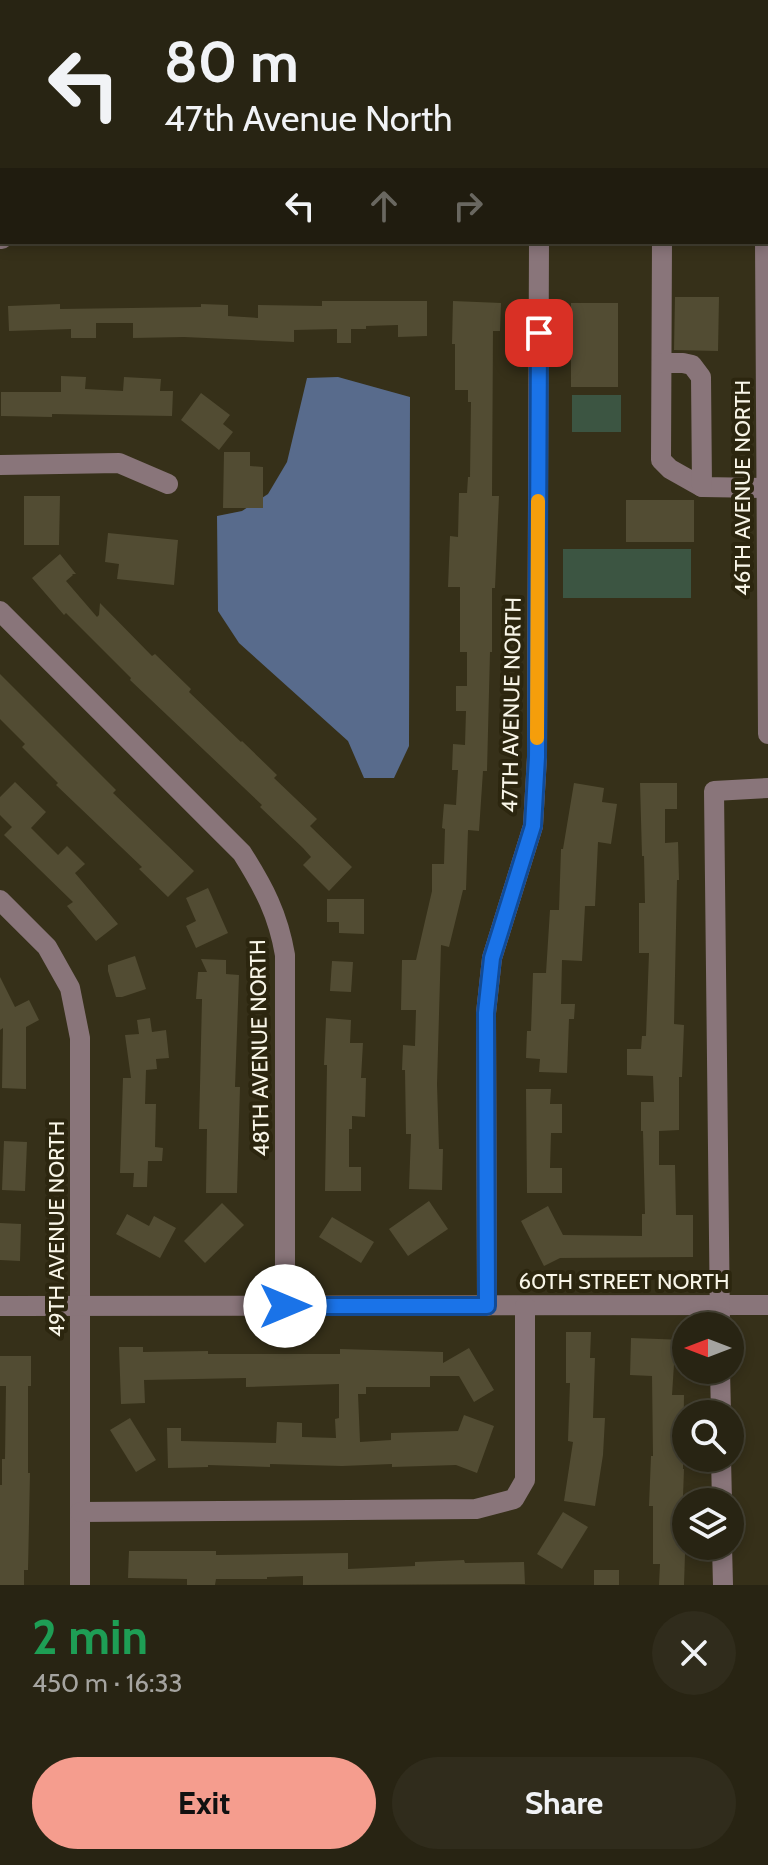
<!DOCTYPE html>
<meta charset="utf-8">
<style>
body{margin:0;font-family:Cabin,sans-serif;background:#302c1c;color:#f1f3f6;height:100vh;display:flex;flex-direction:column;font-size:30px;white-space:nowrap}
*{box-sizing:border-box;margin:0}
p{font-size:26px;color:#a5a4a0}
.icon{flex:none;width:44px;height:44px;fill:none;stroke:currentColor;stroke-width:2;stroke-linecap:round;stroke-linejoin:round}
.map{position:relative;height:1585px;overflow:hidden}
.sheet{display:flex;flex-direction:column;background:#282413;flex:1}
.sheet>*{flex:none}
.top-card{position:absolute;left:0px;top:0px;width:768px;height:244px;box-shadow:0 4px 12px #0003,0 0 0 2px #444133;background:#282413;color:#f1f3f6;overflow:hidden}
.needle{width:52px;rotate:270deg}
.buttons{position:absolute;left:672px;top:1312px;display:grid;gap:16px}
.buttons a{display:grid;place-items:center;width:72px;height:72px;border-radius:50%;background:#282413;box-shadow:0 4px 12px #0003,0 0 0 2px #444133;font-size:40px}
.pin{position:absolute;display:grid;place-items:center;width:68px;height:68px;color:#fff;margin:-34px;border-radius:16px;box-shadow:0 4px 12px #0006}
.me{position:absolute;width:88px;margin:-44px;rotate:90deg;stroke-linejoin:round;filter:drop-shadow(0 0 6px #0008)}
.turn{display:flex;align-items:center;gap:28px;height:168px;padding:0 32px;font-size:36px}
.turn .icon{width:104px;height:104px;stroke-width:2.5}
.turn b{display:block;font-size:56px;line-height:68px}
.lanes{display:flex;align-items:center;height:76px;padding:0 32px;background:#0003;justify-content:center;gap:40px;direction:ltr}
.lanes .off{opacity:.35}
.round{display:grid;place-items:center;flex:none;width:84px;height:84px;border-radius:42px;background:#302c1c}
.overview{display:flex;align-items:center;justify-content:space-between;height:136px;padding:0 32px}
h1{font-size:48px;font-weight:700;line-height:60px;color:#1e9e55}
.action{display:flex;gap:16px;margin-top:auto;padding:16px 32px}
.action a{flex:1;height:92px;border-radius:48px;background:#f59d8e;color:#111;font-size:32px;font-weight:700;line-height:92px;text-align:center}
.action a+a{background:#302c1c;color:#f1f3f6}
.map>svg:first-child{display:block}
.green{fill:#3c5542}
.water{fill:#586b8c}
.building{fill:#524c33}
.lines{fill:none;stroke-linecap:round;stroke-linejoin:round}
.minor{stroke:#89757a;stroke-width:20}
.route-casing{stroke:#114b97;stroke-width:20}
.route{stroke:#1a73e8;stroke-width:14}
.slow{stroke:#f59e0b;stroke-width:14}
.labels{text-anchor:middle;stroke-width:8;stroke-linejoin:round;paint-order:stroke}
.street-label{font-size:22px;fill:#f8f5e7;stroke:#2c260f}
</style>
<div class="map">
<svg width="768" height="1585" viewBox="0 0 768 1585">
<rect width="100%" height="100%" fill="#363019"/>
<!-- green -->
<g class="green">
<rect x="572" y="395" width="49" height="37"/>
<rect x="563" y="549" width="128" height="49"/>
</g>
<!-- water -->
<polygon class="water" points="338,377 410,397 409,746 394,778 364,778 348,741 239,643 218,611 217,516 242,511 268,494 287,462 307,378"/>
<!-- building -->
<g class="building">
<polygon points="675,297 719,297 718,351 674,350"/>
<polygon points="322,301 427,301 427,336 398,337 398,325 366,326 366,329 351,329 351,343 337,343 337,329 294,330 294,342 184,337 133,338 133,323 96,323 96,338 71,338 71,329 9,331 8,306 60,304 60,309 201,307 201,304 228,305 228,316 258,318 258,305 322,306"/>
<polygon points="453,301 501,303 500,331 493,331 492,496 499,496 495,588 492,588 492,652 490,652 487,771 483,771 479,831 468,830 466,890 463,890 449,947 441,945 437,1084 439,1149 443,1149 442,1190 409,1189 411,1134 406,1134 405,1070 402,1070 403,1045 415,1046 416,1010 401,1010 402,960 416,960 432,891 432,864 444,864 445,829 442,828 444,804 456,805 458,770 452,770 453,744 465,745 466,711 456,711 456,686 467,686 467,652 460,652 460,587 448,587 450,536 458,537 459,493 467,493 468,477 470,477 471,402 468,402 468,390 455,390 455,344 452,344"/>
<rect x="571" y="303" width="47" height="84"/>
<polygon points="61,376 86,377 85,389 123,391 124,377 161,379 160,391 173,391 172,416 52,414 52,417 1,416 1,392 61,392"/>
<polygon points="201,393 230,415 223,424 233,432 219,450 181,420"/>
<polygon points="224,452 250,452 250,466 263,467 263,508 223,508"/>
<polygon points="24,496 60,496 59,545 24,545"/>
<rect x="626" y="500" width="68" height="42"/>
<polygon points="108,533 178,540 174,585 117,579 119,564 105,562"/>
<polygon points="60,554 76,574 72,574 73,575 66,581 97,617 99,615 100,603 152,656 155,654 191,689 189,692 241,742 242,741 277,775 274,778 317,819 310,826 352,867 329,891 303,865 311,857 303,848 260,807 262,805 130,680 131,678 66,613 64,615 32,578"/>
<polygon points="0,674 116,790 113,793 194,871 168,897 139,869 142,867 56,785 58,783 22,747 25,744 0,719"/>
<polygon points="15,782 46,812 31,828 58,855 67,846 85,864 75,873 118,924 96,941 67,906 73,902 4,835 12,827 0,815 0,797"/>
<polygon points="574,783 604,788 602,802 617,804 611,844 598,842 595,906 585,906 582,961 562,960 561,1004 575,1004 574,1019 569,1019 567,1073 539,1072 540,1059 526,1058 527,1031 531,1031 533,973 546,973 550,910 559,910 561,849 563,849"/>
<polygon points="640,783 677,783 677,809 665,809 665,843 678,842 679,880 677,880 674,1024 684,1025 682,1077 679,1077 679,1130 659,1131 659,1165 675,1165 676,1215 693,1215 693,1257 560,1258 544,1266 521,1221 548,1206 563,1235 642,1236 642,1214 645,1214 643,1131 641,1131 641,1102 654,1102 653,1076 627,1075 627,1049 641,1049 642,1036 646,1036 649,953 639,953 639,903 645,903 644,856 642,856"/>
<polygon points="208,888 228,933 196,948 186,926 196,921 186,898"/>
<polygon points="327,899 364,899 364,934 339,933 339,922 327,922"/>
<polygon points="135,956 146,989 122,997 116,997 108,971 108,965"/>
<polygon points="201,959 226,960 226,974 239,975 235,1087 240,1087 237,1193 206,1193 207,1129 199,1129 202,999 196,999 198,972 207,972"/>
<polygon points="332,961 353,962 351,992 330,991"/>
<polygon points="0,977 15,1007 29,1000 39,1020 26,1027 26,1089 2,1088 3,1028 0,1030"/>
<polygon points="150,1018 152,1032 166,1030 169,1058 156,1059 157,1069 146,1070 145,1104 156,1104 155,1147 163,1148 162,1161 148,1161 147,1187 133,1187 134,1173 120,1173 123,1078 131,1078 125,1035 139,1034 137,1020"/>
<polygon points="326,1018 351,1020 350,1043 363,1043 361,1078 366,1078 365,1117 352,1116 352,1129 349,1129 349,1167 361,1167 361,1191 325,1191 327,1065 324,1065"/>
<polygon points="526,1089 551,1089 550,1104 562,1104 562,1133 551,1133 550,1168 562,1168 562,1193 527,1193"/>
<polygon points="4,1141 27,1142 25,1191 2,1190"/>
<polygon points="429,1201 448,1229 408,1256 389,1229"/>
<polygon points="222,1203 244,1225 205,1263 184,1241"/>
<polygon points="127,1214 149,1226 154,1216 176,1228 160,1258 116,1234"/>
<polygon points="332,1217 374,1242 361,1263 319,1237"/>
<polygon points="0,1223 21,1224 20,1261 0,1260"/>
<polygon points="566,1332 591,1332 590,1358 595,1358 593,1418 605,1418 603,1455 595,1506 564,1501 573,1442 568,1441 570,1383 566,1383"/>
<polygon points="631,1338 686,1340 686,1365 674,1364 672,1395 684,1395 683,1469 684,1469 682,1523 686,1523 684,1585 659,1585 660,1564 653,1564 653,1506 649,1506 651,1456 653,1456 652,1376 630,1375"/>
<polygon points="119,1347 143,1347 143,1352 208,1351 208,1354 340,1354 340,1349 443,1352 443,1363 469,1348 494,1390 474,1402 459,1376 430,1376 430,1387 366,1387 366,1394 358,1394 360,1442 391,1440 391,1433 458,1431 464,1415 494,1426 477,1473 456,1465 392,1467 392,1464 342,1466 270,1464 270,1467 208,1465 208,1467 168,1468 167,1428 181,1428 181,1441 276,1443 277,1422 302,1423 302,1437 336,1438 335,1419 339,1418 339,1384 246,1387 246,1378 144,1380 145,1403 121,1404"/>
<polygon points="0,1356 31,1356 31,1386 28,1386 28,1473 30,1473 28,1570 24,1570 24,1585 0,1585 0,1485 2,1485 2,1459 5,1459 6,1386 0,1386"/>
<polygon points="130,1418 156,1460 136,1472 110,1430"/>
<polygon points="563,1512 588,1527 562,1569 537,1554"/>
<polygon points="129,1551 216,1551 216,1555 348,1553 348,1569 415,1566 415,1562 464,1560 465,1563 524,1562 525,1584 303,1585 303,1576 267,1577 267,1579 216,1579 215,1585 187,1585 187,1579 128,1578"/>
<rect x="594" y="1570" width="25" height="15"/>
</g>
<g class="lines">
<!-- minor -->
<g class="minor">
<polyline points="463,2 463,0"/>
<polyline points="709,2 709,0"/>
<polyline points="765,2 765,0"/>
<polyline points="0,239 2,239"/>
<polyline points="662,242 661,460 670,469 702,487 766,488"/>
<polyline points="765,242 768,734"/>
<polyline points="662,363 683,363 692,365 701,377 702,487"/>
<polyline points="0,465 119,463 168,484"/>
<path d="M0 611 242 853C264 888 278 914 285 955V1306"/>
<polyline points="0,900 47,947 70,988 80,1038 80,1585"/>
<polyline points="0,1306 768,1305"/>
<polyline points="487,1306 486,1013 492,958 533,826 537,757 539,242"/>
<polyline points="720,1326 714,791 768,788"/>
<polyline points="720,1370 721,1414"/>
<polyline points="721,1458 722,1502"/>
<polyline points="80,1512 476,1509 514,1499 525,1480 525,1306"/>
<polyline points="722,1546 723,1585"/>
</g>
</g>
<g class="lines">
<!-- route casing -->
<g class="route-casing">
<polyline id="route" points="285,1306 487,1306 486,1013 492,958 533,826 537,757 539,333"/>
</g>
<!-- route -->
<use href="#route" class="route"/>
<!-- slow -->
<polyline class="slow" points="537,738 538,501"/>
</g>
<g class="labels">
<!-- street labels -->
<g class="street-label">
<text transform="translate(742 488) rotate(-90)" y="8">46TH AVENUE NORTH</text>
<text transform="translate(511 705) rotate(-89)" y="8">47TH AVENUE NORTH</text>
<text transform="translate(259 1048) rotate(-91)" y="8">48TH AVENUE NORTH</text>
<text transform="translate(56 1229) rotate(-90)" y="8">49TH AVENUE NORTH</text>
<text x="624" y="1289">60TH STREET NORTH</text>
</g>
</g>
</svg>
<div class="buttons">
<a><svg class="needle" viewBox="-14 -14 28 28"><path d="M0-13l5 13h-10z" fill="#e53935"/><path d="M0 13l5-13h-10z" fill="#a5a4a0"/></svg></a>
<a><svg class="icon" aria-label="search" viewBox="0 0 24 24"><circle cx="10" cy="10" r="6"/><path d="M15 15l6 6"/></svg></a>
<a><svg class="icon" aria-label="layers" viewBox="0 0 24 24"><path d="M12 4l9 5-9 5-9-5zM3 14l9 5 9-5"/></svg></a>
</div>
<div class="pin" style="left:539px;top:333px;background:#d93025"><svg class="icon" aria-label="arrive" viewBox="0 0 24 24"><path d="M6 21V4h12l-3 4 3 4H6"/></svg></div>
<svg class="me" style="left:285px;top:1306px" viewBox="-20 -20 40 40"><circle r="19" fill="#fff"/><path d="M0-13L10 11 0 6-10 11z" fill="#1a73e8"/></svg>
<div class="top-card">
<div class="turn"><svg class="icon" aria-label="left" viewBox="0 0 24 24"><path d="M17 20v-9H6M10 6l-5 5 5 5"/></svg><div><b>80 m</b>47th Avenue North</div></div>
<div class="lanes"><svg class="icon" aria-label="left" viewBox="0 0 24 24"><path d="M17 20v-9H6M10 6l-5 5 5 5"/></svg><svg class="icon off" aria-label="ahead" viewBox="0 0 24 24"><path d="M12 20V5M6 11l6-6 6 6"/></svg><svg class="icon off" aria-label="right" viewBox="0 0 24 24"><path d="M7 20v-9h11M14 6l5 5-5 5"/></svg></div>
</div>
</div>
<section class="sheet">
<div class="overview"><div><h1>2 min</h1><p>450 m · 16:33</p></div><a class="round"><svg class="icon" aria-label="close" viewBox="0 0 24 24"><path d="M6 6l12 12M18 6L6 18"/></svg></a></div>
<div class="action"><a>Exit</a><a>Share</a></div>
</section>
